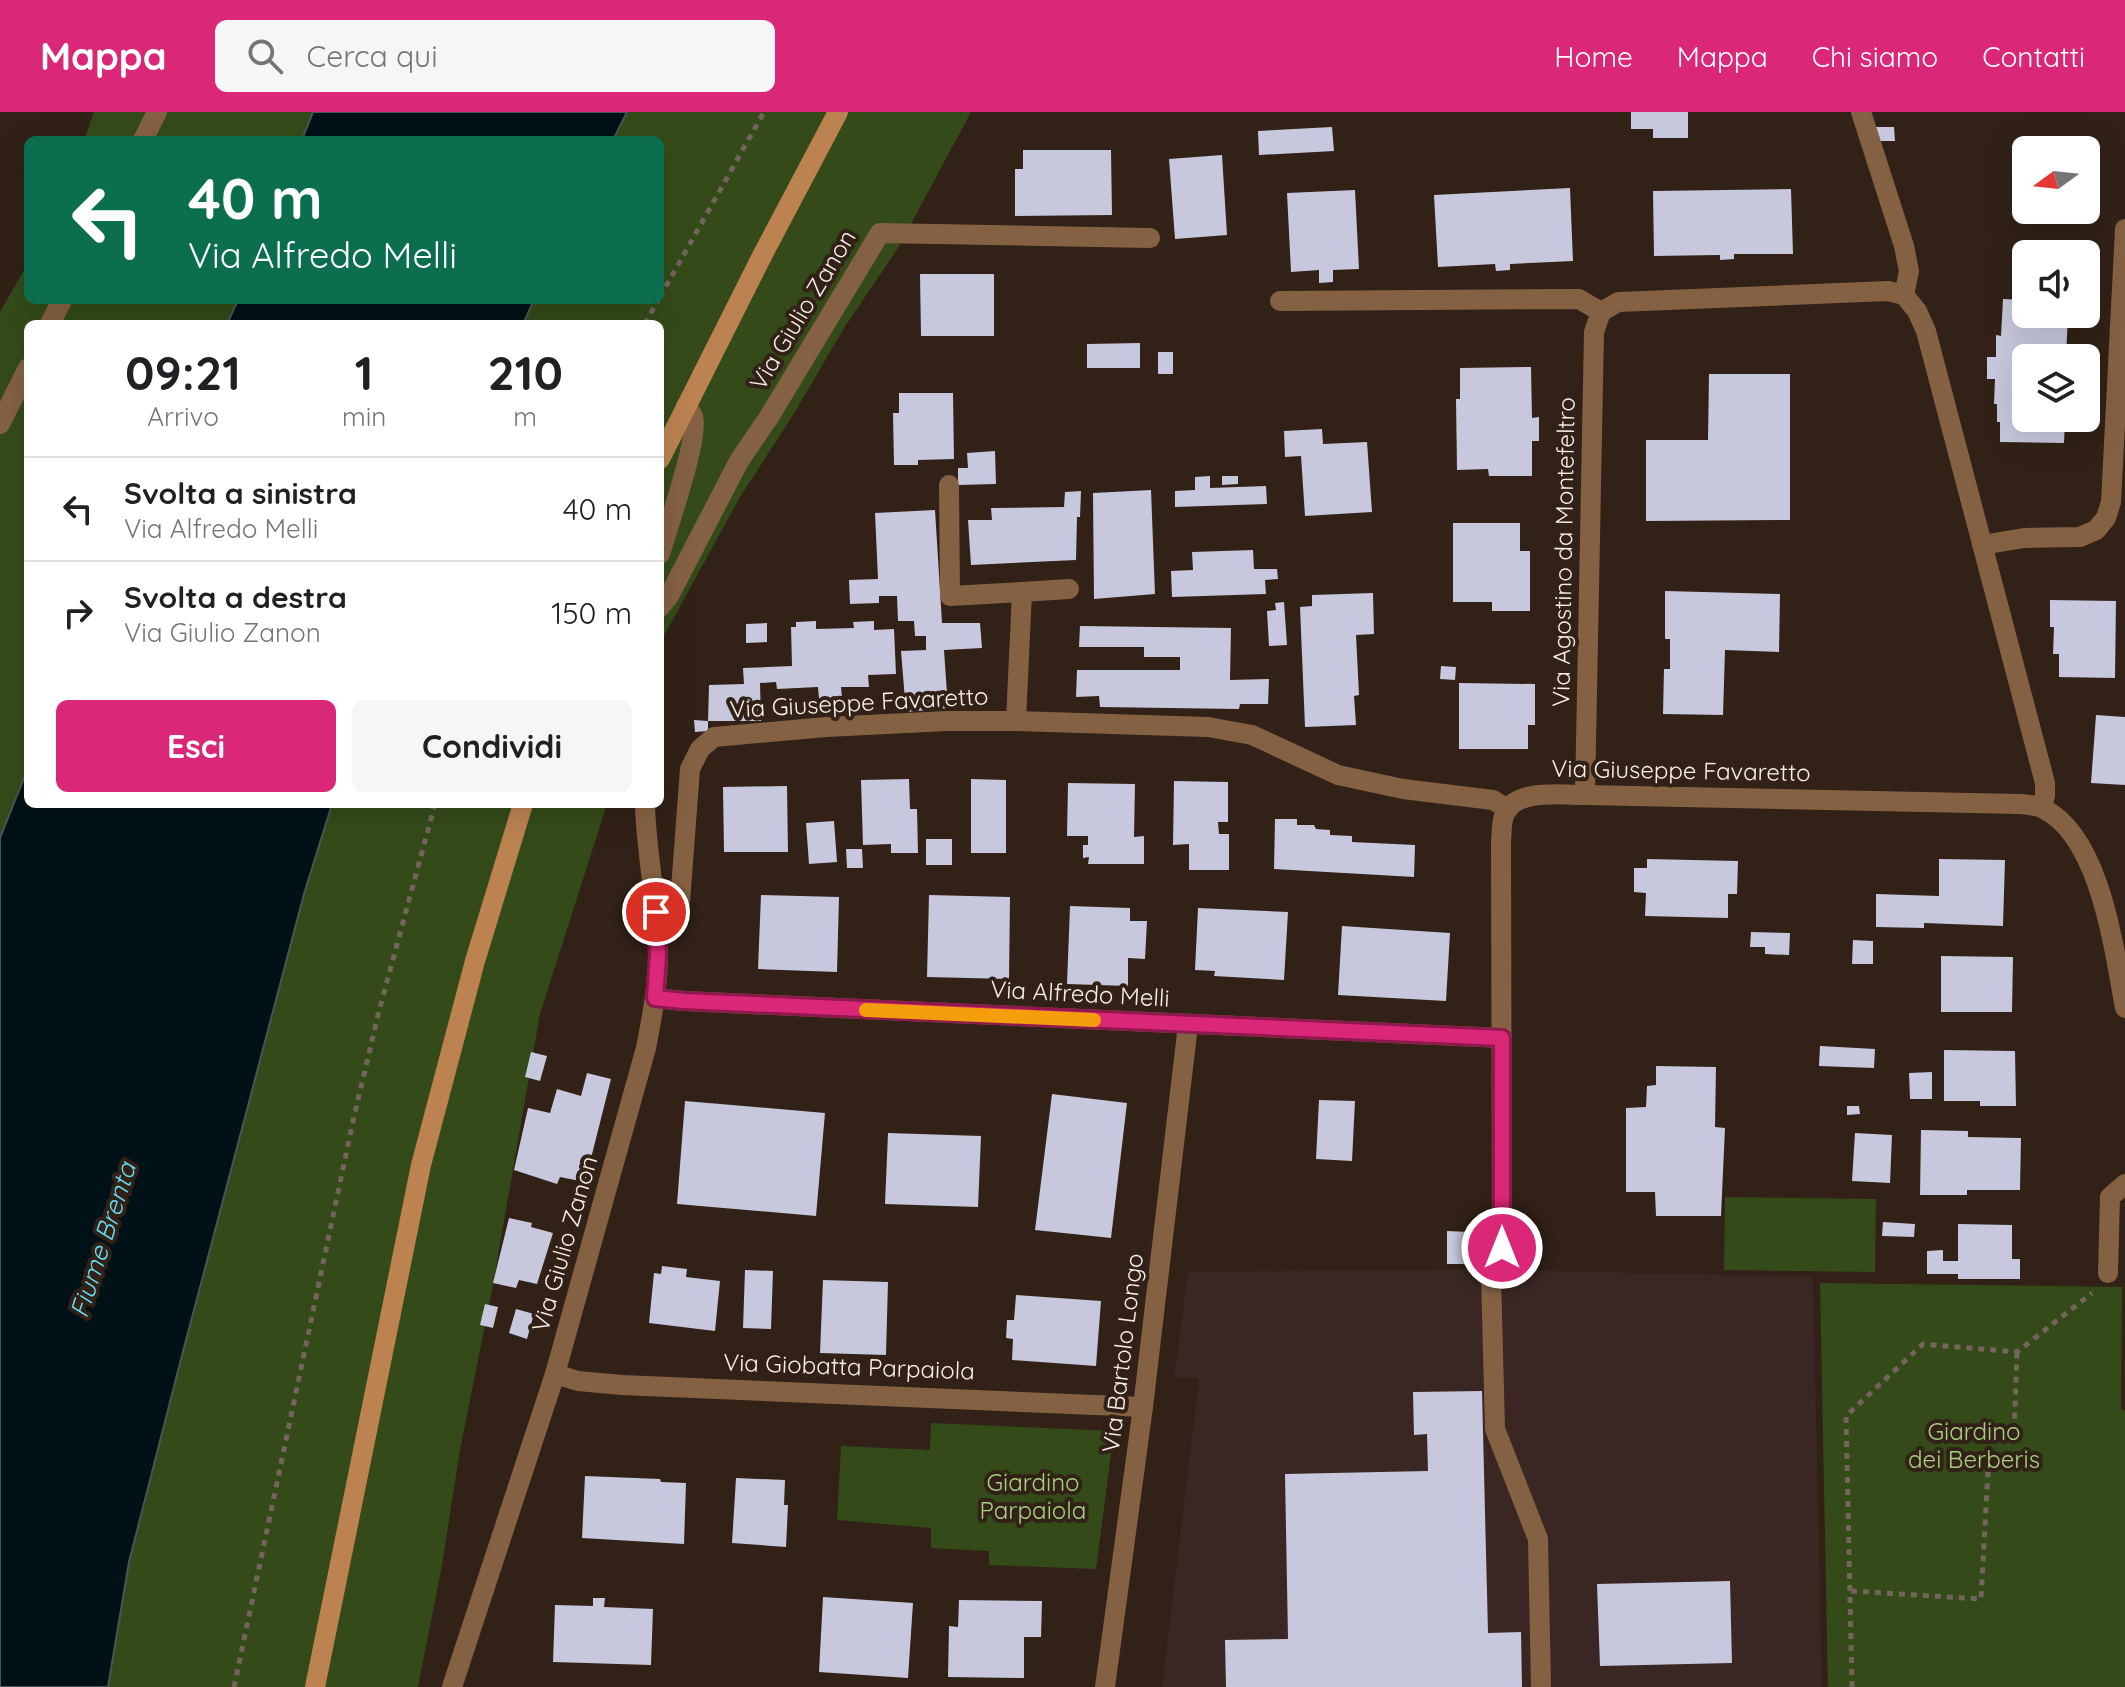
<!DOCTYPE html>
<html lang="it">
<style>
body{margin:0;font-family:Quicksand,sans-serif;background:#f6f6f6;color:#202124;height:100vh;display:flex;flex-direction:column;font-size:30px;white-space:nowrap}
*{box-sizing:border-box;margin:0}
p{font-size:26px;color:#757577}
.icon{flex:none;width:44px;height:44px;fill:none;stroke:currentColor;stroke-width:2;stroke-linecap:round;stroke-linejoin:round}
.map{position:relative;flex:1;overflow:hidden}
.details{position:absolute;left:24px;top:208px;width:640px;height:488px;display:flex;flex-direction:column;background:#fff;border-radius:12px;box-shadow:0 8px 32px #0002}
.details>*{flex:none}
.top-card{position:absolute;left:24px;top:24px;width:640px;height:168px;border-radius:12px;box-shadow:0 8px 32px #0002;background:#0b6e4f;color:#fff;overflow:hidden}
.needle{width:52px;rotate:255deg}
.fabs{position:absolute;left:2012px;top:24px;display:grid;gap:16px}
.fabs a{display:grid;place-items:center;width:88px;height:88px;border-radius:12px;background:#fff;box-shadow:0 8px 32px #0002;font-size:40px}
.pin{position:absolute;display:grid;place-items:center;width:68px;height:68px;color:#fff;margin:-34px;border:4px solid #fff;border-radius:50%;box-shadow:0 2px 8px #0007}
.me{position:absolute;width:88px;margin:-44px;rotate:0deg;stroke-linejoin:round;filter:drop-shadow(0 0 6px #0008)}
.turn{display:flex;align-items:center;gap:28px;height:168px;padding:0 32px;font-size:36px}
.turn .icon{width:104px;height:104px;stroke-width:2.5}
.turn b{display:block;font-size:56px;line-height:68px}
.eta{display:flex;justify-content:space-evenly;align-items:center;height:136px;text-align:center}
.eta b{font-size:48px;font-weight:800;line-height:56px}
.cta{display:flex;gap:16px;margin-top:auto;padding:16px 32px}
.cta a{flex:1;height:92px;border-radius:12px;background:#db2777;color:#fff;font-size:32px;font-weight:800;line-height:92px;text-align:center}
.cta a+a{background:#f6f6f6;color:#202124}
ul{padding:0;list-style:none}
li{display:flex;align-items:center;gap:24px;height:104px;padding:0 32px;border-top:2px solid #e0e0e0}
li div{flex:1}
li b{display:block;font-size:30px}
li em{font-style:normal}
header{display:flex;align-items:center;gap:48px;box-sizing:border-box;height:112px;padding:0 40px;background:#db2777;color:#fff}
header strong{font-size:38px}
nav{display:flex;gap:44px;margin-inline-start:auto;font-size:28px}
.search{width:560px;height:72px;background:#f6f6f6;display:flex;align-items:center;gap:20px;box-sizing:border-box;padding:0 28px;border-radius:12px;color:#757577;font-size:30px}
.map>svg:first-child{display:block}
.education{fill:#3a2724}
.green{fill:#344b19}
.water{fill:#001217;stroke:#4b5456;stroke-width:2}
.building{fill:#c7c7dd}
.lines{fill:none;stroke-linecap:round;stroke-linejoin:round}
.path{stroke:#74655c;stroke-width:5;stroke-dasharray:6 6;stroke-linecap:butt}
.lane{stroke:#856143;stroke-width:20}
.street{stroke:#856143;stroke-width:20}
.secondary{stroke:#bc8351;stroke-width:20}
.route-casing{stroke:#8e194d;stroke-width:20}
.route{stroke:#db2777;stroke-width:14}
.slow{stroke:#f59e0b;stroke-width:14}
.labels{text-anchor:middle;stroke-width:8;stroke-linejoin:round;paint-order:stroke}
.street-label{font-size:24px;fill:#faefe8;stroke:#312116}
.park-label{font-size:24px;fill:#a8cf81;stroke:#312116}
.water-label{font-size:26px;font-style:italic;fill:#63dcf3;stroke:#312116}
</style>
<header>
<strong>Mappa</strong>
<div class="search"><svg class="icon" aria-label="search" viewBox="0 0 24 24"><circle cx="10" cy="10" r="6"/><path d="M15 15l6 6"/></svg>Cerca qui</div>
<nav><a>Home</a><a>Mappa</a><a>Chi siamo</a><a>Contatti</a></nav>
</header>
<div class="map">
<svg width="2125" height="1575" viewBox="0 0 2125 1575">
<rect width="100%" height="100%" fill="#312116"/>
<!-- education -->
<polygon class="education" points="1471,1157 1813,1165 1822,1575 1162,1575 1199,1267 1174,1266 1188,1160"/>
<!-- green -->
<g class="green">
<polygon points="94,0 313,0 302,28 84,28"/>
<polygon points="627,0 971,0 898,136 844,216 795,300 740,385 665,522 660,535 660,212 523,212 534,188 660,188 660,28 613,28"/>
<polygon points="28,151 28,188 238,188 227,212 28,212 28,656 0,726 0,200"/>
<polygon points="332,692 607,692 540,902 492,1178 460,1338 442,1453 418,1575 108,1575 129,1450 180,1251 304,782"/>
<polygon points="1725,1085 1876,1087 1875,1160 1724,1158"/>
<polygon points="1820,1171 2122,1175 2121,1297 2125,1298 2125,1575 1828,1575"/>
<polygon points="931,1311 1114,1319 1096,1457 989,1453 989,1439 931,1436 931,1416 837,1408 841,1334 930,1338"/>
</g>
<!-- water -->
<g class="water">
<polygon points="313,0 627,0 613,28 302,28"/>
<polygon points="238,188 534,188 523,212 227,212"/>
<polygon points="28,656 28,692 332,692 304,782 180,1251 129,1450 108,1575 0,1575 0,726"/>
</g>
<!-- building -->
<g class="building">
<polygon points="1631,0 1688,0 1688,26 1653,26 1653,17 1631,17"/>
<polygon points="1332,15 1334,39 1259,43 1258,19"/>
<polygon points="1876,15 1894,15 1895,29 1877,29"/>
<polygon points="1023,38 1111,38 1112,103 1015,104 1015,57 1023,57"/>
<polygon points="1222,43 1227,123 1175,127 1169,47"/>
<polygon points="1570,76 1573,149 1510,152 1510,158 1496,159 1495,152 1438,155 1434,83"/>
<polygon points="1791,77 1793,142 1734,142 1734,147 1720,148 1720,143 1654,144 1653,79"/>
<polygon points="1355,78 1359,157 1333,158 1333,170 1319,171 1319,158 1291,160 1287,81"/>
<polygon points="920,162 994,162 994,224 921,224"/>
<polygon points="2003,187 2026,188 2026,202 2068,202 2066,246 2026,246 2026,306 2065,306 2064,331 2000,330 2000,310 1997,310 1997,292 1994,292 1995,267 1987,267 1987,245 1996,245 1996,223 2001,224"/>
<polygon points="1140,231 1140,256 1087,256 1087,232"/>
<rect x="1158" y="240" width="15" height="22"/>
<polygon points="1531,255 1532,306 1539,305 1539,329 1532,329 1532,364 1489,364 1488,357 1457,358 1456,287 1460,287 1460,256"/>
<polygon points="1709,262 1790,262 1790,408 1646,409 1646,328 1708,328"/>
<polygon points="899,281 953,281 954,347 918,348 918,353 894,353 893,301 899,301"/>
<polygon points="1322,317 1323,332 1367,330 1372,400 1305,404 1301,344 1285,345 1284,319"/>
<polygon points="995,339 996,372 958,373 958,356 968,356 967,341"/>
<polygon points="1210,364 1210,376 1266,374 1267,392 1175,395 1175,379 1195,378 1195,365"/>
<polygon points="1222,364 1238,364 1238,372 1222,373"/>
<polygon points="1151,378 1155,482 1094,487 1093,381"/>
<polygon points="1081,379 1080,405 1077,405 1076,448 971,453 968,408 992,408 991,396 1064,395 1065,380"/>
<polygon points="935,398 942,511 980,511 982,536 944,538 948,596 906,600 901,539 926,538 926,524 915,524 914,509 898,509 897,484 879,484 879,491 850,492 849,468 878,467 875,401"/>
<polygon points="1453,411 1520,411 1520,439 1530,439 1530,499 1492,499 1492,490 1453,490"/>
<polygon points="1253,438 1254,457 1277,457 1278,467 1265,468 1266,482 1172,485 1171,459 1193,458 1192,440"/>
<polygon points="1665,479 1780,482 1779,540 1725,538 1723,603 1663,602 1664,557 1670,557 1670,527 1665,527"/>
<polygon points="1373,481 1374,522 1356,523 1359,583 1354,584 1356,613 1305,615 1300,495 1312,494 1312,483"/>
<polygon points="2050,488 2116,489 2115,566 2059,565 2059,542 2053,542 2054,515 2050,515"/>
<polygon points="1284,490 1287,533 1269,534 1267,499 1276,498 1275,491"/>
<polygon points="816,509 816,517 854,516 853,510 874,509 874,518 894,517 896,562 868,563 869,575 841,575 842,586 819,587 818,575 777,577 776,570 760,571 761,609 708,609 708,619 695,620 694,608 708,609 709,573 744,572 743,556 792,554 791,515 796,515 796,510"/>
<polygon points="767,511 767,530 746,531 746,512"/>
<polygon points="1080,514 1231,516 1230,568 1269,567 1268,592 1240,592 1239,597 1100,595 1099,584 1076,585 1077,558 1180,558 1180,545 1144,545 1144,535 1079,535"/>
<polygon points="1441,554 1456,555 1455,568 1440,567"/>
<polygon points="1459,571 1535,572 1535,613 1528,613 1528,637 1459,637"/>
<polygon points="2096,603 2125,605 2125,673 2091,671"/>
<polygon points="909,667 910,697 917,697 918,741 891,741 891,732 863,733 861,668"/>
<polygon points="971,667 1006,668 1006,741 971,741"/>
<polygon points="1174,669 1228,670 1228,710 1218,710 1219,722 1229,722 1229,758 1189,758 1189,732 1173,733"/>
<polygon points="1068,671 1135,672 1134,725 1144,724 1144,752 1088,752 1089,745 1083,746 1083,733 1088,733 1088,724 1067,724"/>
<polygon points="787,674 788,740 724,740 723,675"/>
<polygon points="1275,707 1297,707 1297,713 1314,713 1316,717 1330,718 1330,723 1352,724 1352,730 1415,733 1414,765 1274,757"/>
<polygon points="834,709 837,750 809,752 806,711"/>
<rect x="926" y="727" width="26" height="26"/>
<polygon points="846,737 862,737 863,756 847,756"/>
<polygon points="1647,747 1738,749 1737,782 1728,782 1728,806 1645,804 1646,781 1634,780 1634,756 1647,756"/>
<polygon points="1939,747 2005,748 2003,814 1924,811 1924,816 1876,815 1876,782 1939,784"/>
<polygon points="761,783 839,785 837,860 758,857"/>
<polygon points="929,783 1010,785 1009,867 927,865"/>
<polygon points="1070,794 1130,796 1130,809 1147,809 1145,847 1128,846 1128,874 1067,872"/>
<polygon points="1198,796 1288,800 1284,868 1214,864 1215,859 1195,858"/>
<polygon points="1342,814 1450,821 1446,889 1338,883"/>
<polygon points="1751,820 1790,821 1789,843 1765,842 1765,835 1750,835"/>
<polygon points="1853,828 1873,829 1873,852 1852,852"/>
<polygon points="1941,844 2013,845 2012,900 1941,900"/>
<polygon points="1820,934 1875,937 1874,956 1819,954"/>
<polygon points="1944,938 2015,939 2016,994 1980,994 1980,989 1944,989"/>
<polygon points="531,940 547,944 540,969 525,965"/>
<polygon points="1656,954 1716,955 1715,1015 1725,1016 1721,1104 1656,1104 1655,1080 1626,1080 1626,996 1646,995 1647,974 1656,973"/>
<polygon points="1932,960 1932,987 1910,987 1909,961"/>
<polygon points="587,961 611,967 585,1070 560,1065 557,1072 514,1058 528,996 550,1001 557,977 581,984"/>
<polygon points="1052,982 1127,991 1111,1126 1035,1118"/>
<polygon points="1319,988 1355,989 1352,1049 1316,1047"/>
<polygon points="685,989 825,1001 816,1104 677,1092"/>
<polygon points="1847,994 1859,994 1860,1002 1847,1003"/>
<polygon points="1921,1018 1968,1019 1968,1025 2021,1026 2020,1078 1967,1078 1967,1083 1920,1083"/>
<polygon points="888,1021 981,1024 978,1095 885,1092"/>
<polygon points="1855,1021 1892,1023 1890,1071 1852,1069"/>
<polygon points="509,1106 532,1111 531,1115 553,1121 537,1172 519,1168 516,1176 493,1171"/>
<polygon points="1883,1110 1915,1112 1914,1125 1882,1124"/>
<polygon points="1958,1112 2012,1113 2012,1147 2020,1147 2020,1167 1958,1167 1958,1162 1927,1162 1927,1139 1943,1138 1943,1149 1958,1149"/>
<polygon points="1447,1119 1469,1120 1468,1152 1447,1152"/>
<polygon points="662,1154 687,1157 686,1165 720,1169 715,1219 649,1211 654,1161 661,1162"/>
<polygon points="745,1158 773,1159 771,1217 743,1216"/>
<polygon points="823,1168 888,1170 886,1243 820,1241"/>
<polygon points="1016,1183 1101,1189 1096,1254 1012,1248 1013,1227 1006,1226 1007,1208 1014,1208"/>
<polygon points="485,1192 498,1195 493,1216 480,1213"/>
<polygon points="516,1197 534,1202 527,1227 509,1221"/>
<polygon points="1482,1279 1488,1521 1521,1520 1522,1575 1226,1575 1225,1528 1288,1527 1285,1362 1428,1359 1427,1322 1414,1323 1413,1280"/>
<polygon points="585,1364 660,1367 661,1370 686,1371 684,1432 582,1426"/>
<polygon points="736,1366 785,1368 784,1393 788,1393 786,1435 732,1431"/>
<polygon points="1730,1469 1732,1551 1600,1554 1597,1472"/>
<polygon points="823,1485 913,1491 908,1566 819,1560"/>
<polygon points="593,1486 605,1486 604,1495 653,1497 651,1553 553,1550 555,1493 593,1494"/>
<polygon points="959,1488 1042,1489 1041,1525 1024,1525 1024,1566 948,1565 949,1514 958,1515"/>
</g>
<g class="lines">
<!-- path -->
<g class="path">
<polyline points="660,185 764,0"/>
<polyline points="645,212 658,188"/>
<polyline points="1851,1479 1981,1487 1990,1323 2014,1324 2017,1240"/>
<polyline points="234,1575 353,1009 379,899 435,692"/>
<polyline points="1852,1575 1846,1304 1923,1232 2017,1240 2092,1181"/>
</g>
<!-- lane -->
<polyline class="lane" points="1491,1163 1495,1317 1538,1427 1541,1575"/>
<!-- street -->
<g class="street">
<polyline points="1861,0 1904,134 1909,159 1904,183"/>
<polyline points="143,28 157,0"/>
<polyline points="1904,183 1917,199 1926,219 2045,671 2045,683 2042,695"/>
<polyline points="1280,189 1579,187 1601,200"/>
<polyline points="50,212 62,188"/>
<polyline points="0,312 28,256"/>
<polyline points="949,373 950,484 1022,480"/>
<polyline points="1982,433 2024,426 2080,425 2096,418 2106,406 2111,390 2125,117"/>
<path d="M660 442C667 418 700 323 693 305 692 301 689 298 686 294"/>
<polyline points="660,495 669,484 739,349 769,305 880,121 1150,126"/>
<polyline points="1016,609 1022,480 1069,477"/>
<polyline points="1585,683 1594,220 1601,200 1618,190 1888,179 1904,183"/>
<polyline points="656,800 671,798 680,790 690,657 700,637 714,625 826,615 947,609 1016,609 1208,615 1252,623 1338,663 1403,677 1493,688 1508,697"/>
<polyline points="655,886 684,889 1502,926"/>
<path d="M1502 1136 1501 730C1502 722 1501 712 1504 704 1513 676 1561 683 1585 683L2020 692C2028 693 2037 693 2044 697 2101 726 2114 838 2125 896"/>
<polyline points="2108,1161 2110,1085 2125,1072"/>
<polyline points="555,1262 578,1269 622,1273 1143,1295"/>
<path d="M452 1575 555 1262 646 936C652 905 658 874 658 842 658 792 646 742 645 692"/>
<polyline points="1105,1575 1143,1295 1188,913"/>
</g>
<!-- secondary -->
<g class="secondary">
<polyline points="660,347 763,142 838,0"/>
<polyline points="315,1575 421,1053 475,849 523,692"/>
</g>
</g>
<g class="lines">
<!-- route casing -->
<g class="route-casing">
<polyline id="route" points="656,800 658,844 655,886 684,889 1502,926 1502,1136"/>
</g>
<!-- route -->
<use href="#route" class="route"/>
<!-- slow -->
<polyline class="slow" points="866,898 1094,908"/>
</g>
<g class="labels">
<!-- street labels -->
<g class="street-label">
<text transform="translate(803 198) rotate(-59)" y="8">Via Giulio Zanon</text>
<text transform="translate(1564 440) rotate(-89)" y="8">Via Agostino da Montefeltro</text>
<text transform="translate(859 591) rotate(-3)" y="8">Via Giuseppe Favaretto</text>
<text transform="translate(1681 659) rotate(1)" y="8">Via Giuseppe Favaretto</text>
<text transform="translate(1080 882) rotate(3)" y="8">Via Alfredo Melli</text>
<text transform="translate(565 1132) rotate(-74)" y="8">Via Giulio Zanon</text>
<text transform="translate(1123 1241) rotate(-83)" y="8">Via Bartolo Longo</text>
<text transform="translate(849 1255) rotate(2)" y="8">Via Giobatta Parpaiola</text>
</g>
<!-- park labels -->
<g class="park-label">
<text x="1974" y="1328">Giardino<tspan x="1974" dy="28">dei Berberis</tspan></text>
<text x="1033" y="1379">Giardino<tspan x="1033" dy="28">Parpaiola</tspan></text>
</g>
<!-- water labels -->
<g class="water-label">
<text transform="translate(103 1128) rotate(-72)" y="9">Fiume Brenta</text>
</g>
</g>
</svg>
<div class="fabs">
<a><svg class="needle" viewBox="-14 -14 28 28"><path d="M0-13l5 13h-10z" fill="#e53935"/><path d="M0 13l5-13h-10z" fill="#757577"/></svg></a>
<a><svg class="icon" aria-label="sound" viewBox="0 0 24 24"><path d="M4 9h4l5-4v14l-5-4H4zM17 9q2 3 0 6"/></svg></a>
<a><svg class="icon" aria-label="layers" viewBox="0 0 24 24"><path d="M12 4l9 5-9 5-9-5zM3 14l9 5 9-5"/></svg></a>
</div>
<div class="pin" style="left:656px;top:800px;background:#d93025"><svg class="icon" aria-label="arrive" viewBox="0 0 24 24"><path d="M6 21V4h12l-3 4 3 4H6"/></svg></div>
<svg class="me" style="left:1502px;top:1136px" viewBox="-20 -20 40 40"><circle r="17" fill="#db2777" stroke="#fff" stroke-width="3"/><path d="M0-11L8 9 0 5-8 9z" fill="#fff"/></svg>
<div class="top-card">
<div class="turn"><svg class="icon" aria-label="left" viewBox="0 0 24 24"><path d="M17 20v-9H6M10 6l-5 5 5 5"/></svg><div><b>40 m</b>Via Alfredo Melli</div></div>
</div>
<section class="details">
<div class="eta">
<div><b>09:21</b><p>Arrivo</p></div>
<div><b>1</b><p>min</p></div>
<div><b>210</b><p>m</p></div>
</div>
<ul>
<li><svg class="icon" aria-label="left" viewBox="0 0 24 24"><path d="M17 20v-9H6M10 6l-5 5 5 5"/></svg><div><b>Svolta a sinistra</b><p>Via Alfredo Melli</p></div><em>40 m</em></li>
<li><svg class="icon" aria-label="right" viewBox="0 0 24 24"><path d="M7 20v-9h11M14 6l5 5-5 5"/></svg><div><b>Svolta a destra</b><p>Via Giulio Zanon</p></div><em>150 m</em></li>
</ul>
<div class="cta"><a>Esci</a><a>Condividi</a></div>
</section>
</div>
